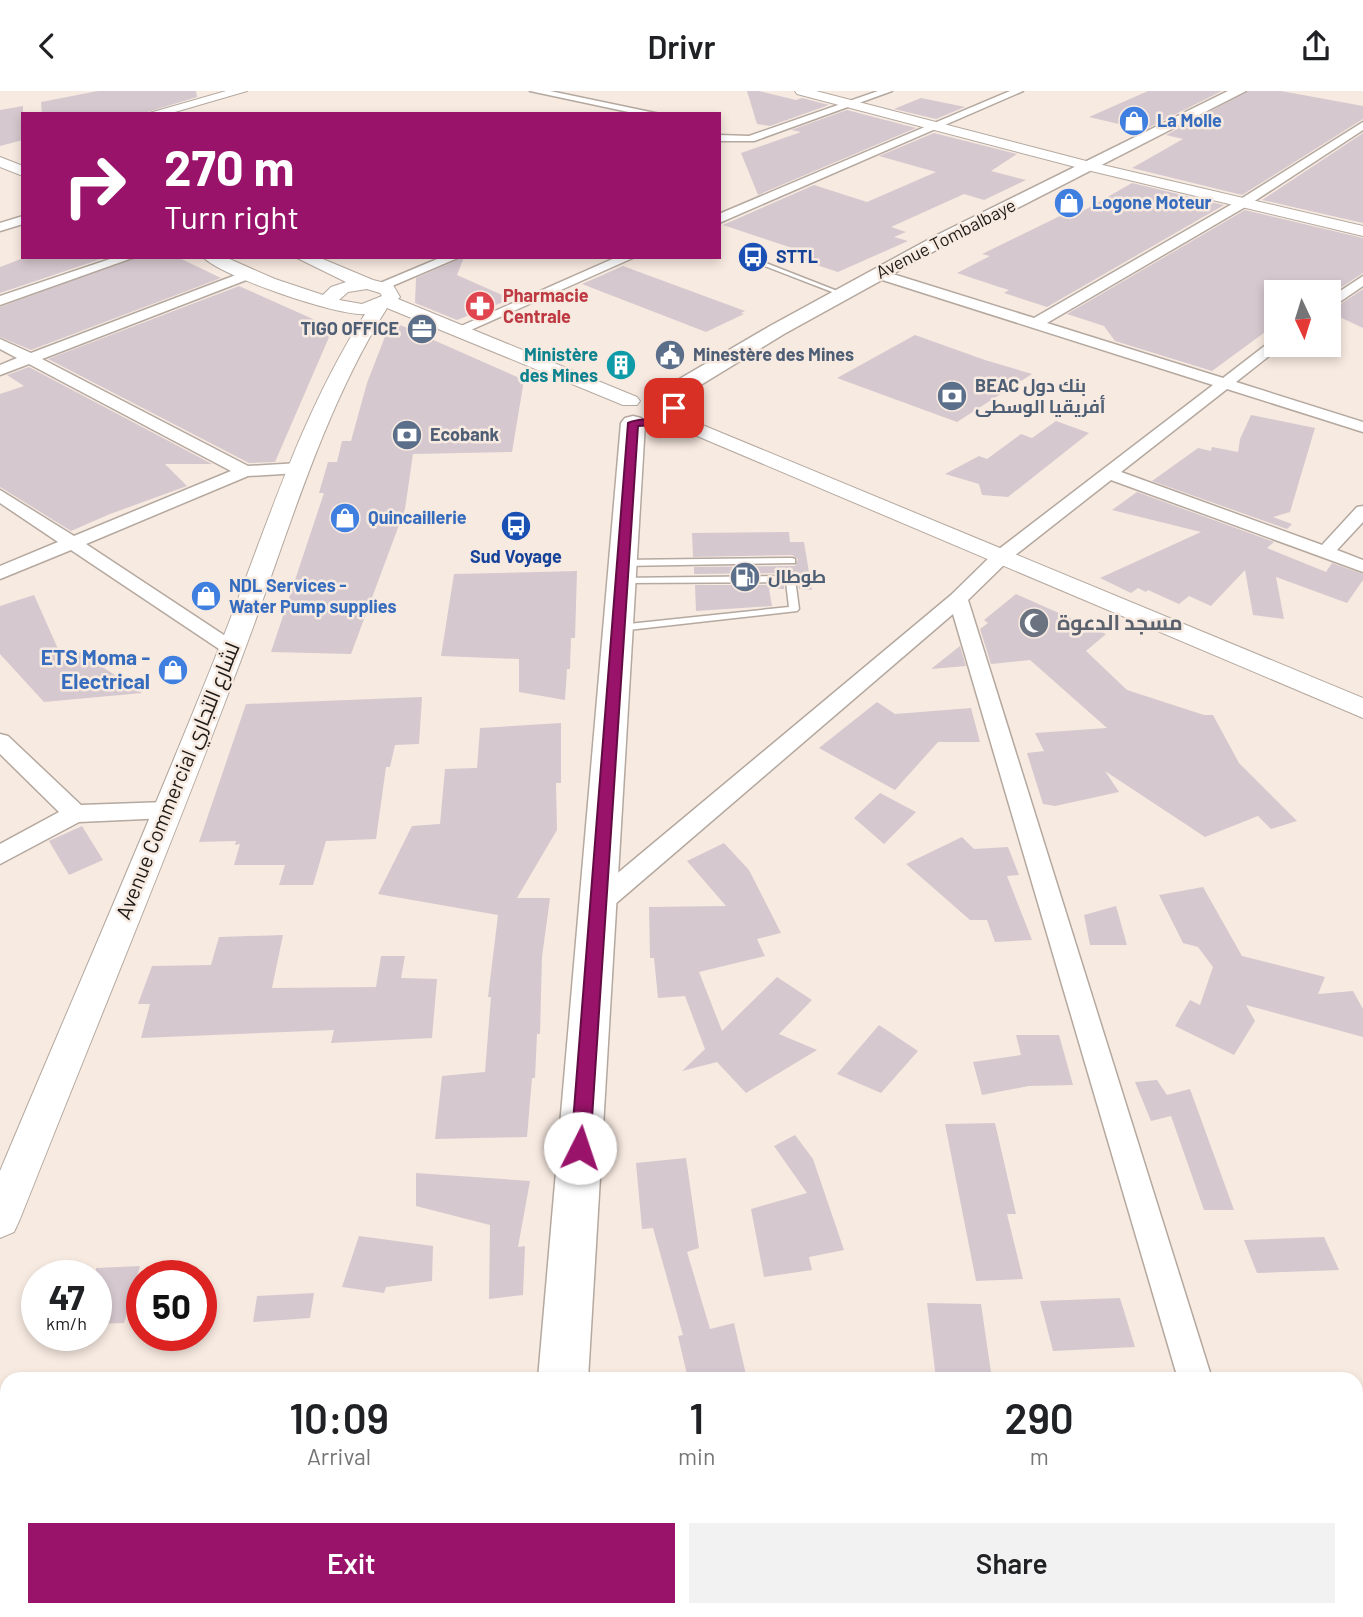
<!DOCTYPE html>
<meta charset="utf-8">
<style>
body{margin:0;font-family:Barlow,Cairo,sans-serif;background:#f2f2f2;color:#202124;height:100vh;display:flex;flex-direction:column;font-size:26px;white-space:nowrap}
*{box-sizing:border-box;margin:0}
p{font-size:23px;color:#757577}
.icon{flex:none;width:38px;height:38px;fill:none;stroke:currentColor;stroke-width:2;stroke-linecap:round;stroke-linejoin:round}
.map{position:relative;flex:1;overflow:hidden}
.sheet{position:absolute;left:0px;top:1281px;width:1363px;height:245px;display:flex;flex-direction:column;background:#fff;border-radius:21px 21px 0 0;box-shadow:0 4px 10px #0003}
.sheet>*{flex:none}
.guide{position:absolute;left:21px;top:21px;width:700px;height:147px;border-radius:0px;box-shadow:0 4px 10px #0003;background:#981369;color:#fff;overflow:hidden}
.needle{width:46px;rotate:176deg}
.controls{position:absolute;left:1264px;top:189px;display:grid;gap:14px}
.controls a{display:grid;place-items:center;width:77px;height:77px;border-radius:0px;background:#fff;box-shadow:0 4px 10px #0003;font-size:35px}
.speed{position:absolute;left:21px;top:1169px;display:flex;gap:14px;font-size:35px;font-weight:700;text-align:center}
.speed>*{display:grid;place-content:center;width:91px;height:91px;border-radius:50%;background:#fff;box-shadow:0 4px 10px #0003;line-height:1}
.speed small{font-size:18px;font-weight:400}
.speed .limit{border:10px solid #d22;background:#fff;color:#111}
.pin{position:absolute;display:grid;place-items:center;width:60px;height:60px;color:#fff;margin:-30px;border-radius:14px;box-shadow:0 4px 10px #0006}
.me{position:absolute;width:77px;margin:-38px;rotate:4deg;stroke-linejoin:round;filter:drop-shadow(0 0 5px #0008)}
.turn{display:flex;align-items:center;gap:24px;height:147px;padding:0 28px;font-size:32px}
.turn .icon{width:91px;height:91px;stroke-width:2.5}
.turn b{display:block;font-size:49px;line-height:60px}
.eta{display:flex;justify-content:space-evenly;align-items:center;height:119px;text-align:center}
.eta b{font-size:42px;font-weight:600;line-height:49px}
.cta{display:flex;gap:14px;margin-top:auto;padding:14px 28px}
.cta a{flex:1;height:80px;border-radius:0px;background:#981369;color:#fff;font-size:28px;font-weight:600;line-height:80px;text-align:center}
.cta a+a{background:#f2f2f2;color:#202124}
header{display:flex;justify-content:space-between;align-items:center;height:91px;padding:0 28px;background:#fff;font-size:32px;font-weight:600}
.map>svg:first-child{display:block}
.building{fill:#d6c8cf}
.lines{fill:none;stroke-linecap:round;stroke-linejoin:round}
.service-casing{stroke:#b4a89f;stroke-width:3}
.minor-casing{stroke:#b4a89f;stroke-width:3}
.tertiary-casing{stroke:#b4a89f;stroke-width:2}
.secondary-casing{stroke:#b4a89f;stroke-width:3}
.service{fill:#fff;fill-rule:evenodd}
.minor{fill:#fff;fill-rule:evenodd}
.tertiary{fill:#fff;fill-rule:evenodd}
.secondary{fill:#fff;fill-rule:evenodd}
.route{fill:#981369;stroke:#630c44;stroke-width:2}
.labels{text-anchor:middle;stroke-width:5;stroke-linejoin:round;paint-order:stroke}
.far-shop-label{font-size:18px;font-weight:bold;fill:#366cbe;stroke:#f7eae1;text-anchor:start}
.far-street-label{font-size:18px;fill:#1d1916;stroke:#f7eae1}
.far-transit-label{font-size:18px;font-weight:bold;fill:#164399;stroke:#f7eae1;text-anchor:start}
.far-health-label{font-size:18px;font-weight:bold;fill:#be3a42;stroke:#f7eae1;text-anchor:start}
.far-service-label{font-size:18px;font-weight:bold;fill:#4e5e75;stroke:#f7eae1;text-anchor:start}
.far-culture-label{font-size:18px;font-weight:bold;fill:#0d838f;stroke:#f7eae1;text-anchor:end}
.worship-label{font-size:21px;font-weight:bold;fill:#5b616d;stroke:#f7eae1;text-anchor:start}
.shop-label{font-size:21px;font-weight:bold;fill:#366cbe;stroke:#f7eae1;text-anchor:end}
.street-label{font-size:21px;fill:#1d1916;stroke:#f7eae1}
</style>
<header><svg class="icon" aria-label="back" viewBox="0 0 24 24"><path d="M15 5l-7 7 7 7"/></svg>Drivr<svg class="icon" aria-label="share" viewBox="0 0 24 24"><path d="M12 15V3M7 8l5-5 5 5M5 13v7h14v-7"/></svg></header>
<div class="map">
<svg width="1363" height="1526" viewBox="0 0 1363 1526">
<rect width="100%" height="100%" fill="#f7eae1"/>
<!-- building -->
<g class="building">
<polygon points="98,0 196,0 197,6 141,23 42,23 41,11"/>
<polygon points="747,0 759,0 796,9 802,7 829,14 770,35 757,33"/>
<polygon points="1148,0 1222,0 1144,39 1089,26"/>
<polygon points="1248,0 1281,0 1363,15 1363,28 1242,104 1132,77 1183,48 1166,44"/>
<polygon points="921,7 965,16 936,28 894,18"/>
<polygon points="23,15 23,49 0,55 0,19"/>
<polygon points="847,19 916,37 758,104 741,62 801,41 791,39"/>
<polygon points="934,42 1017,63 991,80 1026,89 984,109 964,103 891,136 906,141 894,146 908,150 838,181 802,169 813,164 723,134 814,94 867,111 936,81 879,65"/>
<polygon points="1363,42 1363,132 1262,109"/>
<polygon points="1132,92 1224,114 1047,216 1004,202 1009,199 996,195 957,182 990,165 982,163 1060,125 1069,128"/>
<polygon points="1245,119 1363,147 1363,182 1328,205 1328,201 1287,201 1276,196 1276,233 1212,280 1115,250 1104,235 1067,223"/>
<polygon points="26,166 107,166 0,202 0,176"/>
<polygon points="137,166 177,166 221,187 31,259 0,246 0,216"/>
<polygon points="464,166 457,184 511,208 457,229 415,212 416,187"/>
<polygon points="623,175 745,220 741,222 744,223 706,241 582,193"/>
<polygon points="239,195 333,237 275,371 249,372 48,268"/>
<polygon points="1363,198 1363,237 1329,221"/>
<polygon points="391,230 412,239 413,231 434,239 422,244 524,289 512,361 413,363 405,418 351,563 271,561 324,402 319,402 328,371 337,371 342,350 351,350 367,292"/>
<polygon points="915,244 985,269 1032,283 957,331 837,287"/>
<polygon points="29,276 212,373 165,373 187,395 110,423 71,440 0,396 0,303 24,295 7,284"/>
<polygon points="1251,324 1315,337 1290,421 1273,426 1292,433 1287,438 1152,390 1198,357 1211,360 1212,356 1238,361 1240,348"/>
<polygon points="1056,330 1089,342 1008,406 982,404 979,393 945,383 979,365 987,368 1021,343 1032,347"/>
<polygon points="1137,401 1274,451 1267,457 1326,481 1332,472 1363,483 1363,489 1347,512 1276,486 1284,528 1253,524 1245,479 1211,515 1189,505 1179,513 1148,499 1146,501 1138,497 1131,502 1100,487 1201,441 1112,419"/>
<polygon points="789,441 790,451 804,451 812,499 799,498 798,488 790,482 694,483 694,476 795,475 798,468 792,464 693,466 692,442"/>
<polygon points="577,480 575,547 571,547 570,578 567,578 565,609 519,601 519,568 441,565 454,483"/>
<polygon points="695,494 784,494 784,498 769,498 772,515 696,520"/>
<polygon points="1016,503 1106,543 1086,560 1127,599 1204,624 1213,624 1239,672 1297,730 1271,738 1258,725 1205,746 1105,680 1119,701 1055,715 1043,713 1027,662 1044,660 1035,642 1107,637 1030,569 991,573 980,538 988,532 984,529"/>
<polygon points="34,504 63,569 80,561 142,602 44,611 0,563 0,515"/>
<polygon points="960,555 966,575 931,578"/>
<polygon points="422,606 419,653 395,654 390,676 386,676 376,748 326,750 313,794 279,794 285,774 234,774 240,753 235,754 236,750 199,751 246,613"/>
<polygon points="877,611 895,623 971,617 980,651 938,651 895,699 819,657"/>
<polygon points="561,632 561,692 556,692 557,739 517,807 550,807 542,866 540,943 537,943 535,987 532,987 527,1046 435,1048 442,985 485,981 491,906 488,906 498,824 378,803 412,735 440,733 445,678 477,677 480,637"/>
<polygon points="880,702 916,721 884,753 854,727"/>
<polygon points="82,735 103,769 69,784 49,750"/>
<polygon points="962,746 974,758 1008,756 1019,784 1007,785 1032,849 995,851 987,829 970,829 906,773"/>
<polygon points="724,752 749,779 781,842 757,848 765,865 699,881 722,940 777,886 812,909 779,943 817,959 746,1002 717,971 682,980 705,958 685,905 658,907 654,867 650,867 649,816 726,815 687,770"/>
<polygon points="1203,796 1242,865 1325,886 1318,903 1353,900 1363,918 1363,946 1246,914 1255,930 1234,964 1175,935 1190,909 1200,914 1213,876 1198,856 1183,852 1159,804"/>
<polygon points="1116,815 1127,854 1090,854 1084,824"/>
<polygon points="283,844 272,897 376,896 381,865 405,865 401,887 437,888 432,947 331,952 334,939 141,947 150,913 138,913 152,875 211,874 219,846"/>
<polygon points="879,934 918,960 881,1002 837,983"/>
<polygon points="1016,944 1059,944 1073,994 1029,995 982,1004 973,971 1021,964"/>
<polygon points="1157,989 1167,1004 1190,998 1234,1119 1204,1119 1171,1025 1151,1030 1135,991"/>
<polygon points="995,1032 1016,1123 1007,1123 1023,1188 976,1190 945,1033"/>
<polygon points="795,1044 813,1068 844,1159 809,1166 812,1179 764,1186 751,1118 807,1102 774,1055"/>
<polygon points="686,1067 699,1157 687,1161 710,1238 734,1232 747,1288 688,1288 678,1245 683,1244 653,1137 642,1138 636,1072"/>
<polygon points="416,1082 530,1090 518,1156 525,1155 523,1204 489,1208 490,1134 416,1115"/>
<polygon points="359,1145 433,1155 432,1190 386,1196 384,1202 342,1196"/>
<polygon points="1324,1146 1339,1179 1257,1182 1244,1149"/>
<polygon points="140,1175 124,1232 96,1233 96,1177"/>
<polygon points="314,1202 310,1227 253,1231 257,1205"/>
<polygon points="1120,1207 1135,1256 1053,1260 1040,1210"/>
<polygon points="927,1212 981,1213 992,1288 936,1288"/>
</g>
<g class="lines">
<!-- service casing -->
<g class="service-casing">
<g id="service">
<polygon points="744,165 748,165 845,203 840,204 744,167"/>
<polygon points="792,467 795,468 795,472 622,475 617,472 622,469"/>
<polygon points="790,485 795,488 799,518 797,520 619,540 614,537 619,534 789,516 786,491 621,492 616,489 618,487"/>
</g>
</g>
<!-- minor casing -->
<g class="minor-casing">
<g id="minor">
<polygon points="530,0 550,0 660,23 638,23"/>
<polygon points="878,0 892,0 754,50 719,50 719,44 749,45"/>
<polygon points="1010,0 1023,0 719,132 719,123"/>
<polygon points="1363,31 1363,39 1247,115 1047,232 1223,287 1271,250 1276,249 1276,254 1283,254 1236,291 1363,331 1363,341 1227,298 1121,381 1322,454 1357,416 1363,415 1363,431 1337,459 1363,469 1363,481 1111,389 1009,469 968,509 1212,1288 1178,1288 953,523 607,820 598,823 589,820 585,813 589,806 951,504 995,461 1213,294 873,186 873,180 883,180 1034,227 1239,109"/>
<polygon points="23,125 23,133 0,140 0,132"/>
<polygon points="116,166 135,166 0,214 0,205"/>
<polygon points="442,166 460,166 385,198 375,198 373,195"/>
<polygon points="617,166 635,166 464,242 459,243 452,239"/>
<polygon points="249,179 256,183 254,186 42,268 248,375 299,372 308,377 299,382 248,385 86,453 239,554 242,558 239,562 225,562 71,459 0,488 0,475 58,451 0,412 0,399 74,445 231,380 29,273 0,284 0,274 17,267 0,258 0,248 31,262"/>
<polygon points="1363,185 1363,195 1328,219 1328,208"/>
<polygon points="0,643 8,645 81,714 167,711 175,713 179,719 175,725 167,727 79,731 0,773 0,753 59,721 0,663"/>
<polygon points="1245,1519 1285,1519 1287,1526 1247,1526"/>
</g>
</g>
<!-- tertiary casing -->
<g class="tertiary-casing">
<g id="tertiary">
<polygon points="226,0 247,0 168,23 146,23"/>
<polygon points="795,0 816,0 1090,71 1363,135 1363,145 1083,78 797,3"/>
<polygon points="0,66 23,75 23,85 0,76"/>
<path d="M203 166H225L275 188 323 204 331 196 346 191 295 166H318L373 189 393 194 400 206 398 208 637 306 640 310 637 314H623L387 217C322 321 288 443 245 558 174 749 95 938 20 1128L14 1141 0 1147V1080C73 906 149 733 219 557 264 445 299 325 365 223 340 226 220 185 203 166ZM367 198 380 202 382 205 362 213 339 209 348 201Z"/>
<polygon points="671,321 1363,607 1363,627 664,331 661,327 664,323"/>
</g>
</g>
<!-- secondary casing -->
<g class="secondary-casing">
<g id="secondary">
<polygon points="1228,0 1246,0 947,153 784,243 668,314 652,314 649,309 652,304 770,235 935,145"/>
<polygon points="633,325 641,327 645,332 588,1288 538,1288 621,332 625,327"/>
<polygon points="515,1519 571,1519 570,1526 514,1526"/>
</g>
</g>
<!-- service -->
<use href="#service" class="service"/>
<!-- minor -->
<use href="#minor" class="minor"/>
<!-- tertiary -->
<use href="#tertiary" class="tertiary"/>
<!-- secondary -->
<use href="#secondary" class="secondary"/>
</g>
<!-- route -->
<path class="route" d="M670 315H677L680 322 668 333 638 335 590 1057 587 1063 580 1065 574 1063 571 1057 628 332C641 325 656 332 669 321Z"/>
<!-- icons -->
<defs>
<g id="shop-disc" transform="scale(1.575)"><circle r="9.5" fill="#3f7fe0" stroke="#f7eae1"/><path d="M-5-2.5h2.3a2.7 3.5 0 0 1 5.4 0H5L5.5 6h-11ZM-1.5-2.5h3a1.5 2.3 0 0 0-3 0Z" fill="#fff"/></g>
<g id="bus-disc" transform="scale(1.575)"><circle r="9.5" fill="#1a4fb4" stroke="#f7eae1"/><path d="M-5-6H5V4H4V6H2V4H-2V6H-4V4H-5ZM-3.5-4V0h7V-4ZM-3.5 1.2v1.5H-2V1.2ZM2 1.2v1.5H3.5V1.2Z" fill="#fff"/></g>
<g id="pharmacy-disc" transform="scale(1.575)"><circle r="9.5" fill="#e0444e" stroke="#f7eae1"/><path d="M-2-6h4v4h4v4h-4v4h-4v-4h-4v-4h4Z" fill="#fff"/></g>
<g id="office-disc" transform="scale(1.575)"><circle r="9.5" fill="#5c6f8a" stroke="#f7eae1"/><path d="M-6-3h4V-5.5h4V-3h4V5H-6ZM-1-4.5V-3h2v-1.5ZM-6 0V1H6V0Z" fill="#fff"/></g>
<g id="civic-disc" transform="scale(1.575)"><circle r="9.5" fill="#5c6f8a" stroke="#f7eae1"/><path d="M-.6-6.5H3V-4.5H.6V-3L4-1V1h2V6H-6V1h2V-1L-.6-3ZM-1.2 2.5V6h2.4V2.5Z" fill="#fff"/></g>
<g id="building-disc" transform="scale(1.575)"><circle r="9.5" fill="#0f9aa8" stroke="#f7eae1"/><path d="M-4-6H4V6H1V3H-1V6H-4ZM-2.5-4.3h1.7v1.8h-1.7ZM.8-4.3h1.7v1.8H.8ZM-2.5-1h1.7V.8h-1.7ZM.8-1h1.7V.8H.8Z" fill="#fff"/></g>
<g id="bank-disc" transform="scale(1.575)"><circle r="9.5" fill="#5c6f8a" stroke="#f7eae1"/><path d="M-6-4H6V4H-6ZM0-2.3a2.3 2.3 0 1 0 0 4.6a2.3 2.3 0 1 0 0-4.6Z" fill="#fff"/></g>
<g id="fuel-disc" transform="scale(1.575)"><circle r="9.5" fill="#5c6f8a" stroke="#f7eae1"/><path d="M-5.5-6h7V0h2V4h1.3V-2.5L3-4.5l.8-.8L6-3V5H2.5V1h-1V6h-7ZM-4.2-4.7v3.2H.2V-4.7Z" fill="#fff"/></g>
<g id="mosque-disc" transform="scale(1.575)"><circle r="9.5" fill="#6b7280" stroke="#f7eae1"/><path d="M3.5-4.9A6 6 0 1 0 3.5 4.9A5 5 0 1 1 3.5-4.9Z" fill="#fff"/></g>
</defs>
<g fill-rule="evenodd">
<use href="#shop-disc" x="1134" y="30"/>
<use href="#shop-disc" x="1069" y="112"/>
<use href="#bus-disc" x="753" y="166"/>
<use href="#pharmacy-disc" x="480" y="215"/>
<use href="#office-disc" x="422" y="238"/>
<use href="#civic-disc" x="670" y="264"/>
<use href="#building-disc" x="621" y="274"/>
<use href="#bank-disc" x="952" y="305"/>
<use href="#bank-disc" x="407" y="344"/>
<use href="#shop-disc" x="345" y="427"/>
<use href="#bus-disc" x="516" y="435"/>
<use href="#fuel-disc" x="745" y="486"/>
<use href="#shop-disc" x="206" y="505"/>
<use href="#mosque-disc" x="1034" y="532"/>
<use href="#shop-disc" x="173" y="579"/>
</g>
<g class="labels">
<!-- far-shop labels -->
<g class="far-shop-label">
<text x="1157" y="36">La Molle</text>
<text x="1092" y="118">Logone Moteur</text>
<text x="368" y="433">Quincaillerie</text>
<text x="229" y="501">NDL Services -<tspan x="229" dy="21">Water Pump supplies</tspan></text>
</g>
<!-- far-street labels -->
<g class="far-street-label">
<text transform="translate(946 148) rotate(-27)" y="6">Avenue Tombalbaye</text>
</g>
<!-- far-transit labels -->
<g class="far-transit-label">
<text x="776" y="172">STTL</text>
<text x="516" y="472" text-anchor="middle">Sud Voyage</text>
</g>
<!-- far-health labels -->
<g class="far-health-label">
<text x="503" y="211">Pharmacie<tspan x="503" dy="21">Centrale</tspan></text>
</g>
<!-- far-service labels -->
<g class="far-service-label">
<text x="399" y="244" text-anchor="end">TIGO OFFICE</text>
<text x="693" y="270">Minestère des Mines</text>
<text x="975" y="301">BEAC بنك دول<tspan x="975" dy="21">أفريقيا الوسطى</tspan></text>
<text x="430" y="350">Ecobank</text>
<text x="768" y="492">طوطال</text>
</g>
<!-- far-culture labels -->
<g class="far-culture-label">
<text x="598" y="270">Ministère<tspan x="598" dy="21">des Mines</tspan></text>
</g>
<!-- worship labels -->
<g class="worship-label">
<text x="1057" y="539">مسجد الدعوة</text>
</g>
<!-- shop labels -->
<g class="shop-label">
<text x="150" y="574">ETS Moma -<tspan x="150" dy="24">Electrical</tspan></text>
</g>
<!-- street labels -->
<g class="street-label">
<text transform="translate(178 690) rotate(-68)" y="7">Avenue Commercial لشارع التجاري</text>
</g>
</g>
</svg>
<div class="controls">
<a><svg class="needle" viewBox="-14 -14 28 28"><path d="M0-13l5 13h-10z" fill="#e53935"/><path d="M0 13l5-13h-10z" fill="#757577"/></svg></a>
</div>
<div class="speed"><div>47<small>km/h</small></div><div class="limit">50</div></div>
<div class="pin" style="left:674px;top:317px;background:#d93025"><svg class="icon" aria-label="arrive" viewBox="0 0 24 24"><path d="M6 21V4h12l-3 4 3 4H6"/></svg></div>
<svg class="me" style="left:580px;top:1057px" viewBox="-20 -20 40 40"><circle r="19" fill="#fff"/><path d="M0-13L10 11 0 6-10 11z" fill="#981369"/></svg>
<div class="guide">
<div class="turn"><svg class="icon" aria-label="right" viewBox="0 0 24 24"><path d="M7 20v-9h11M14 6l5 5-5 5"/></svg><div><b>270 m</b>Turn right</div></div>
</div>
<section class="sheet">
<div class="eta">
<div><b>10:09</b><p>Arrival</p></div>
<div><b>1</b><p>min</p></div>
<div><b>290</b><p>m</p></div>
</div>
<div class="cta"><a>Exit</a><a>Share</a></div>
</section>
</div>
